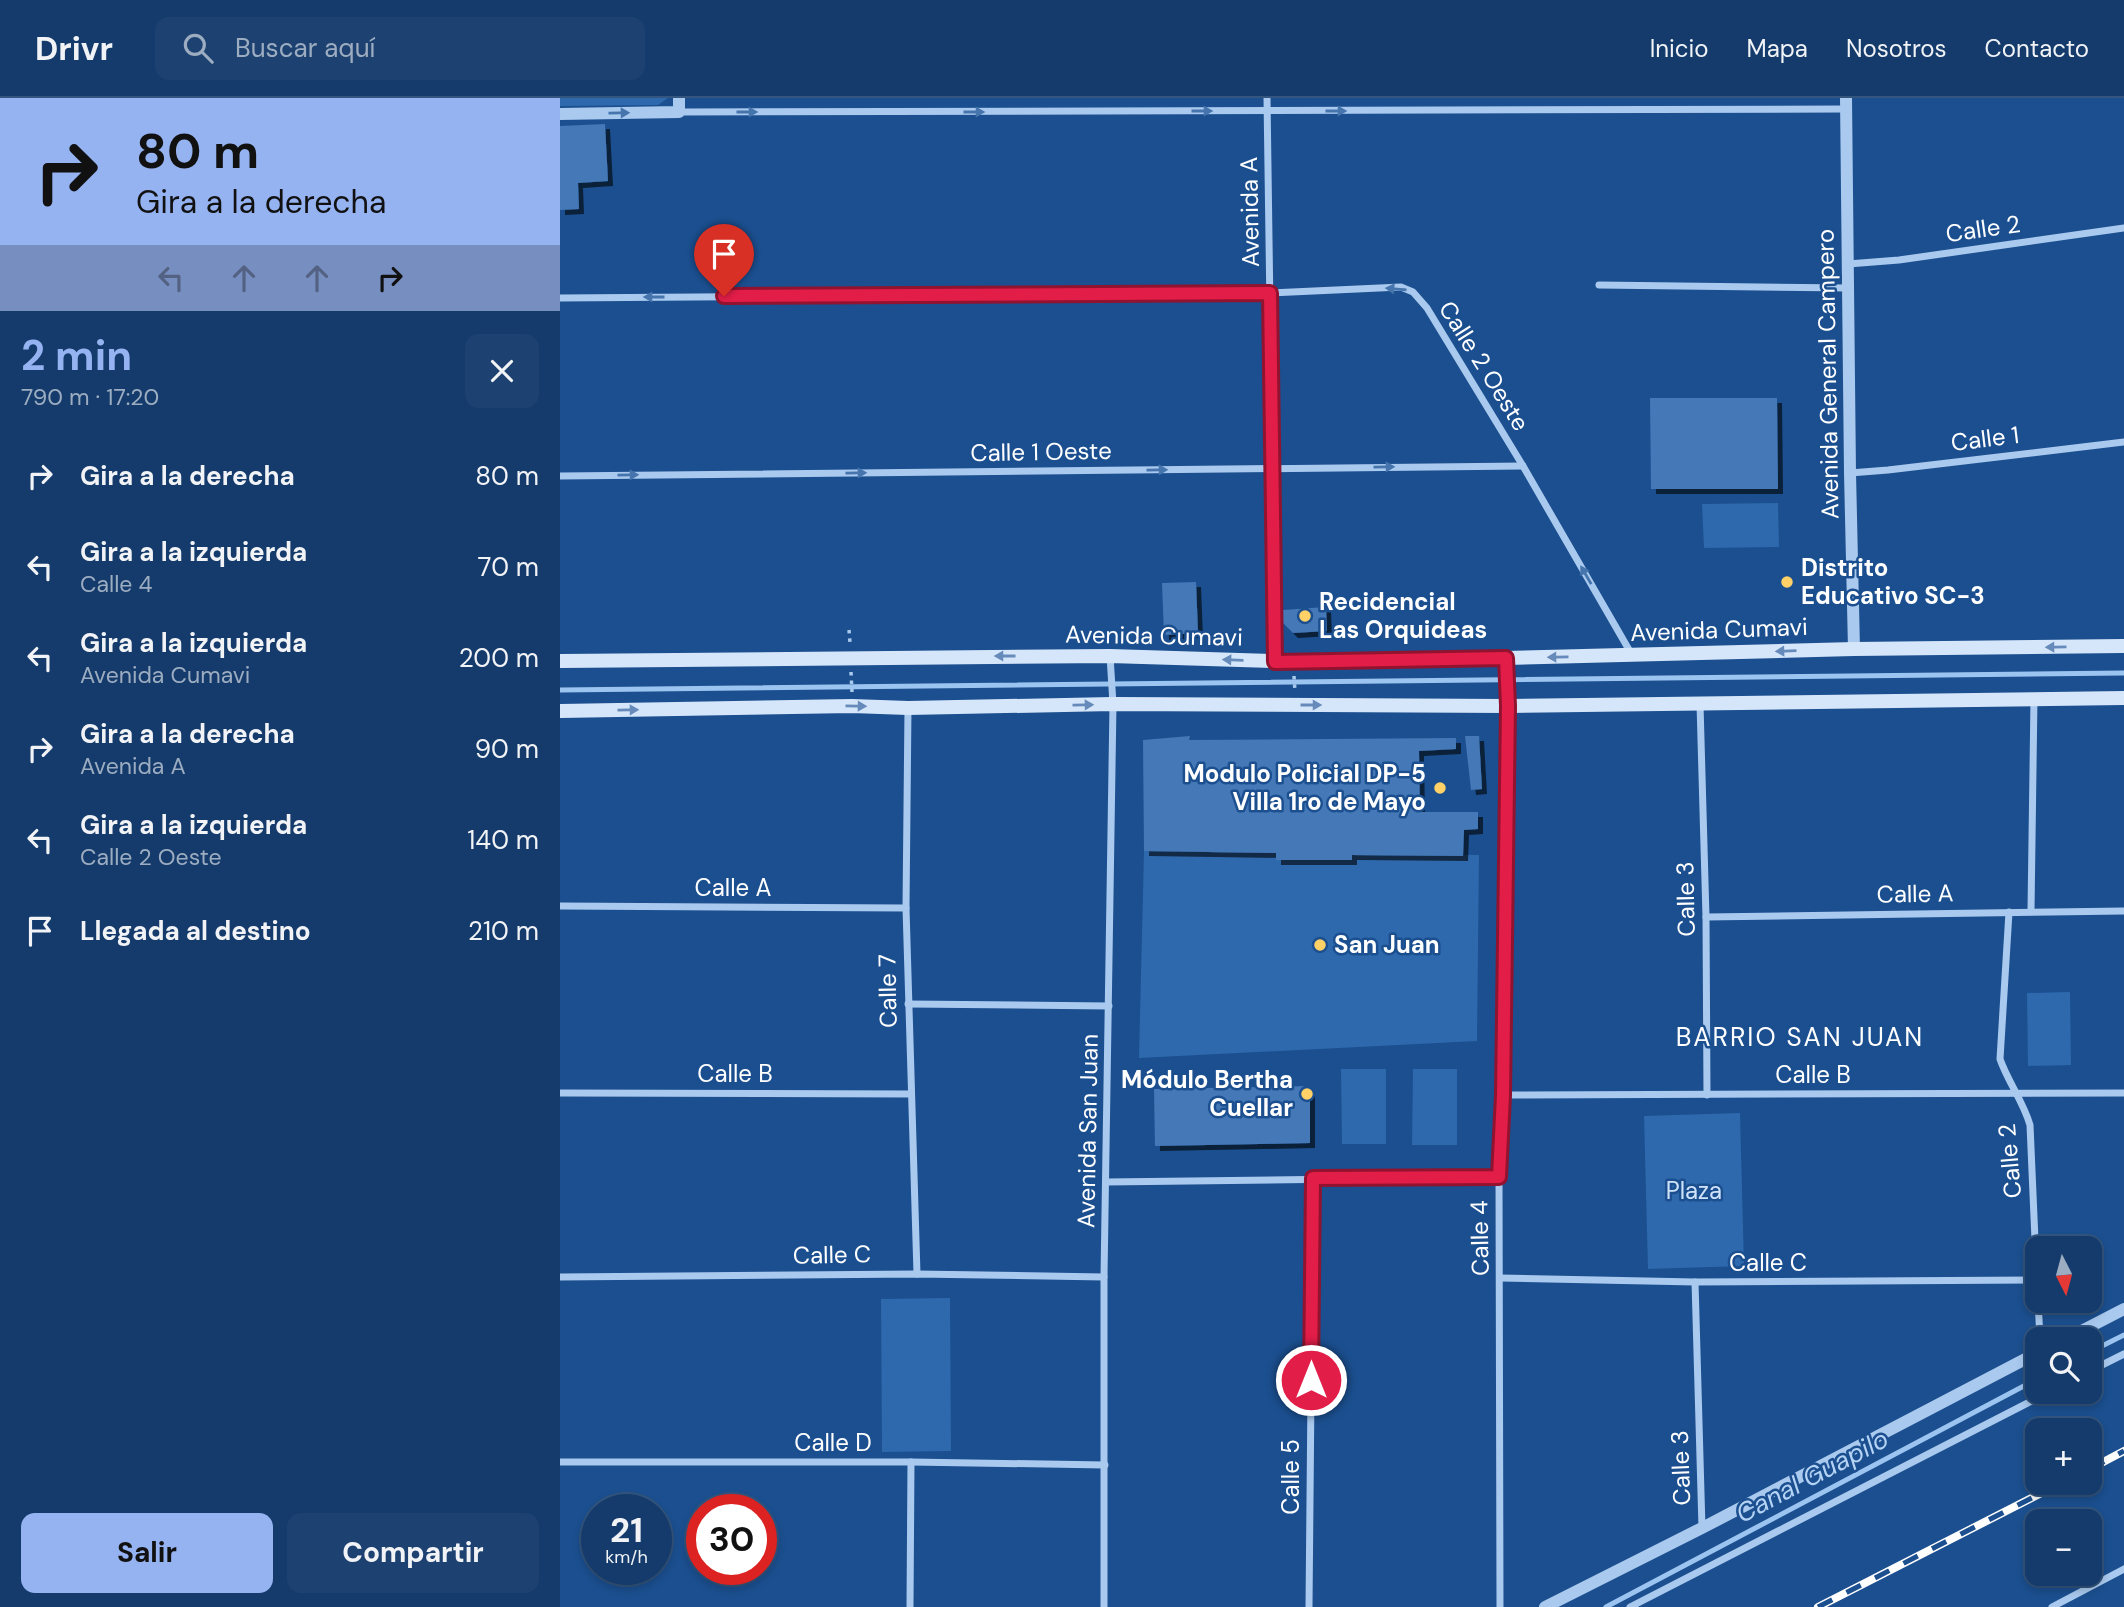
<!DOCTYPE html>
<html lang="es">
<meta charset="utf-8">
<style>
body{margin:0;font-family:"DM Sans",sans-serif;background:#1d4271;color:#f1f3f6;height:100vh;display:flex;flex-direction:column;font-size:26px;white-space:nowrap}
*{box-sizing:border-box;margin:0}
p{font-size:23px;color:#9dadc1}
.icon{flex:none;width:38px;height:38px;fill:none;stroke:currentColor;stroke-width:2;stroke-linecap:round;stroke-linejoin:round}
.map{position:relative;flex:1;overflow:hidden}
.sheet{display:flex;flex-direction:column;background:#143b6b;width:560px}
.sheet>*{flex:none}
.top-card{background:#95b2f1;color:#111;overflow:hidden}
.needle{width:46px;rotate:174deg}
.controls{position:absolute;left:1465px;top:1138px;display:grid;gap:14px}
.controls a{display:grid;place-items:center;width:77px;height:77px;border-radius:14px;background:#143b6b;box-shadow:0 4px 10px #0003,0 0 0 2px #33557e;font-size:35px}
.speed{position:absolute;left:21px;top:1396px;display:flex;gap:14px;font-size:35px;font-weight:700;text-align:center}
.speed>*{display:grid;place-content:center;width:91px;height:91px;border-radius:50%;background:#143b6b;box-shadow:0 4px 10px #0003,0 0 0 2px #33557e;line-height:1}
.speed small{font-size:18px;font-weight:400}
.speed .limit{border:10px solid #d22;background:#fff;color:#111}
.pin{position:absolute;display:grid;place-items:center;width:60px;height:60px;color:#fff;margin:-72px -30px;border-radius:50% 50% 50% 0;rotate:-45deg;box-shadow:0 0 7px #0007}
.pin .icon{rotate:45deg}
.me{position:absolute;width:77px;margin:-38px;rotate:0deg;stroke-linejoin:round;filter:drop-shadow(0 0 5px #0008)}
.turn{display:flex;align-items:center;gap:24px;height:147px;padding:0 21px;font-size:32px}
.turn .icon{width:91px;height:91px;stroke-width:2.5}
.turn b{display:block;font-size:49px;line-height:60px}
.lanes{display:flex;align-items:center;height:66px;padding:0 21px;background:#0003;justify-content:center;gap:35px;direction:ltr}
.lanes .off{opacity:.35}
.round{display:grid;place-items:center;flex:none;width:74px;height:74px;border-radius:14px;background:#1d4271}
.summary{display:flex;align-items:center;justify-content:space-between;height:119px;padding:0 21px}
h1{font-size:42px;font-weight:700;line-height:52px;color:#95b2f1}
.primary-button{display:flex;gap:14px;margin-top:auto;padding:14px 21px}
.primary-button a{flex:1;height:80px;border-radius:14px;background:#95b2f1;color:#111;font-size:28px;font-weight:700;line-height:80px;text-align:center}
.primary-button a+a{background:#1d4271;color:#f1f3f6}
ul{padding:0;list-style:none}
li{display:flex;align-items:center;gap:21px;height:91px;padding:0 21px}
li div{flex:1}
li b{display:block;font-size:26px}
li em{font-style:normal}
header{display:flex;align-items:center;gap:42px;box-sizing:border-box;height:98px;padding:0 35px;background:#143b6b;border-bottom:2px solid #33557e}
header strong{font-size:33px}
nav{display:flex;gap:38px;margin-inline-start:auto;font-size:24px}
.search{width:490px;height:63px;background:#1d4271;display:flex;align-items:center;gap:18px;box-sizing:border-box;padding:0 24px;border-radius:14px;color:#9dadc1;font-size:26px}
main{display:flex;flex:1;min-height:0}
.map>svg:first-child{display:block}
.green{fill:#2e69ad}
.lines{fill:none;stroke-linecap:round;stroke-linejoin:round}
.stream{stroke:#9cc4f0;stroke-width:5}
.building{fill:#4478b7;filter:url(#shadow)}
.path{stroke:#a9c9ee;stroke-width:3.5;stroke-dasharray:3.5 5;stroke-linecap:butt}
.minor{stroke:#a9c9ee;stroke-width:7}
.tertiary{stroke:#a9c9ee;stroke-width:12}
.secondary{stroke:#d6e6fa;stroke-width:14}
.rail-casing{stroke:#fff;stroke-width:8}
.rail{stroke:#1b4f8f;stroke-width:5;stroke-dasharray:16;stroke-linecap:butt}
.oneway{fill:#4674ac}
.oneway2{fill:#668bba}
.route-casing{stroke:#92132f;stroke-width:18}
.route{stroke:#e11d48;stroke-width:12}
.poi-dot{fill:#ffd166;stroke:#1b4f8f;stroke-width:2.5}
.labels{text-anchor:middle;stroke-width:5;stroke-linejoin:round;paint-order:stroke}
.street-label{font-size:24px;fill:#fff;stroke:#1b4f8f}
.poi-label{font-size:24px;font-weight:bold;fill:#fff;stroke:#1b4f8f;text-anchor:start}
.park-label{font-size:24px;fill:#cfe3fa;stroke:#1b4f8f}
.neighbourhood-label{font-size:26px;letter-spacing:2px;fill:#fff;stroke:#1b4f8f}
.water-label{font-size:26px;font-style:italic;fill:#b5d3f5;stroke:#1b4f8f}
</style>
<header>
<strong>Drivr</strong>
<div class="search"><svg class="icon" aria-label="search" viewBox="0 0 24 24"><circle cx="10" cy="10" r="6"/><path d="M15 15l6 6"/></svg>Buscar aquí</div>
<nav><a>Inicio</a><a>Mapa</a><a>Nosotros</a><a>Contacto</a></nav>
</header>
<main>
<section class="sheet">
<div class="top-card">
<div class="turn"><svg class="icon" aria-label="right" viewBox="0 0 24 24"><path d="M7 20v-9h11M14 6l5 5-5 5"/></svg><div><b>80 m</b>Gira a la derecha</div></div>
<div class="lanes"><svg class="icon off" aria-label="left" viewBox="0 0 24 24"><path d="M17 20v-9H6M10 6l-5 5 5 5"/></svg><svg class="icon off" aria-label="ahead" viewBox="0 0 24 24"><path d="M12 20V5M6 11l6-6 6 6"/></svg><svg class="icon off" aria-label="ahead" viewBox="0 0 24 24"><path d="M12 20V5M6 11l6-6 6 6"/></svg><svg class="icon" aria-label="right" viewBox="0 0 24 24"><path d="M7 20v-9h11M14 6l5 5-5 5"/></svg></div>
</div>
<div class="summary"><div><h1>2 min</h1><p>790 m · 17:20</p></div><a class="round"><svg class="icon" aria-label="close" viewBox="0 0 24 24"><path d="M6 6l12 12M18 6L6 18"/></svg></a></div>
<ul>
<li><svg class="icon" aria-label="right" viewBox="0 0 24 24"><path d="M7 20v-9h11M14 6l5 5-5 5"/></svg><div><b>Gira a la derecha</b></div><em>80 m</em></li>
<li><svg class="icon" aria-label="left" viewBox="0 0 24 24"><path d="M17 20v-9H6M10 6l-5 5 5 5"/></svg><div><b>Gira a la izquierda</b><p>Calle 4</p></div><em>70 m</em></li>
<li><svg class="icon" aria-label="left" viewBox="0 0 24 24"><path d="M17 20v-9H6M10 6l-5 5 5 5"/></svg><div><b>Gira a la izquierda</b><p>Avenida Cumavi</p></div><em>200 m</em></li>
<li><svg class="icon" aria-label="right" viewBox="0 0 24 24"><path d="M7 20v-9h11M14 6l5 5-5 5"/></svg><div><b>Gira a la derecha</b><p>Avenida A</p></div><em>90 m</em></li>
<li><svg class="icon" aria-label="left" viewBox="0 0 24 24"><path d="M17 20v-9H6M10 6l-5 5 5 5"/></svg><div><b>Gira a la izquierda</b><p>Calle 2 Oeste</p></div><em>140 m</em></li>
<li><svg class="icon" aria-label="arrive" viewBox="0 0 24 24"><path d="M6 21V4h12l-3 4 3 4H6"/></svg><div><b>Llegada al destino</b></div><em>210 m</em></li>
</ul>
<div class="primary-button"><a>Salir</a><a>Compartir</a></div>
</section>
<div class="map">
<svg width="1564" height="1509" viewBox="0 0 1564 1509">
<defs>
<filter id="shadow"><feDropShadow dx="5" dy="5" stdDeviation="0" flood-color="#0009"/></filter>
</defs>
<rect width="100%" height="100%" fill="#1b4f8f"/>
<!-- green -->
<g class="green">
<polygon points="0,0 108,0 98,7 0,8"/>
<polygon points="1218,405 1219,449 1144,450 1142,406"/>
<polygon points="584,753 919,757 917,943 579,960"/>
<polygon points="1510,894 1511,967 1468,968 1467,895"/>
<polygon points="781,971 826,971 826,1046 782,1046"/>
<polygon points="853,971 897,971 897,1047 852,1047"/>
<polygon points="1180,1015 1184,1168 1088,1171 1084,1018"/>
<polygon points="390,1200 391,1353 322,1354 321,1201"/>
</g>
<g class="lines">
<!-- stream -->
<g class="stream">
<polyline points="0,592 1564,575"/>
<polyline points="1530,1254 1564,1237"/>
<polyline points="1046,1509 1477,1281"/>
</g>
</g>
<!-- building -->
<g class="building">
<polygon points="45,26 48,83 18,85 19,111 0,112 0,28"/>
<polygon points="1090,300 1217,300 1218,391 1091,391"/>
<polygon points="636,484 638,535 604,537 602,485"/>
<polygon points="766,509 767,533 733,535 723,525 723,512"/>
<polygon points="630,638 629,642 896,640 896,651 859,653 860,714 918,714 918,731 904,732 903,758 792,757 792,762 716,762 716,755 584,753 583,642"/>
<polygon points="905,638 919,638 922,691 911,692"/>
<polygon points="750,988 750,1045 595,1048 594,991"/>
</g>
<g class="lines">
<!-- path -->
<g class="path">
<polyline points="289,532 290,545"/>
<polyline points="291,574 292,594"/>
<polyline points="734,578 735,594"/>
</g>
<!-- minor -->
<g class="minor">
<polyline points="707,0 715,563"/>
<polyline points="119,14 1285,11"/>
<polyline points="1288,166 1339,162 1564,130"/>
<polyline points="1039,187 1288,190"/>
<polyline points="0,200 710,195 841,189 853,194 867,210 963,368 1072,557"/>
<polyline points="1290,375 1328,372 1564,344"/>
<polyline points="0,378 963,368"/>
<polyline points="1140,606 1146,819 1147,997"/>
<polyline points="348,610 346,810 357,1176"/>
<polyline points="0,808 346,810"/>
<polyline points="1471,813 1474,600"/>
<path d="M1449 814 1440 961C1448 984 1463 1003 1470 1027L1477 1188"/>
<polyline points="1146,819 1564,813"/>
<polyline points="348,906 549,908"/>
<polyline points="0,995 351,996"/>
<polyline points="943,997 1564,995"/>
<polyline points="546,1084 939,1079"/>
<polyline points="0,1179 357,1176 544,1179"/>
<polyline points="940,1180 1135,1184 1477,1182"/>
<polyline points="1135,1184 1142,1430"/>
<polyline points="1478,1202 1480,1241"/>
<polyline points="1530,1273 1564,1256"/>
<polyline points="0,1364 351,1364 545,1367"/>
<polyline points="350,1509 351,1364"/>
<polyline points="544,1509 544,1179 553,606 550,558"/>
<polyline points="749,1509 753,1080"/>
<polyline points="940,1509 939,1079 943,997 948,608 946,560"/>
<polyline points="1070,1509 1491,1293"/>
<polyline points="1492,1509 1564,1471"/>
</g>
<!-- tertiary -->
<g class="tertiary">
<polyline points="1286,0 1290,375 1294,551"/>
<polyline points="0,16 119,14 119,0"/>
<polyline points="1506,1241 1564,1211"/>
<polyline points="985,1509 1142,1430 1477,1255"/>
</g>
<!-- secondary -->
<g class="secondary">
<polyline points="0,563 550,558 715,563 946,560 1294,551 1564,548"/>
<polyline points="0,613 292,608 348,610 553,606 948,608 1564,600"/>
</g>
<!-- rail casing -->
<g class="rail-casing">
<g id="rail">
<polyline points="1530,1371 1564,1353"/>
<polyline points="1258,1509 1503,1384"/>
</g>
</g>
<!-- rail -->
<use href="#rail" class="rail"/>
</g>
<!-- one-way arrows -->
<defs><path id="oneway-solid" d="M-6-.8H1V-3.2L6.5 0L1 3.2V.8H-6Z" transform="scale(1.75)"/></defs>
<g class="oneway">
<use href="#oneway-solid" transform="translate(642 13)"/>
<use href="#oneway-solid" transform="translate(776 13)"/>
<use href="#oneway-solid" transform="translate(187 14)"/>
<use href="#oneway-solid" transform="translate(414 14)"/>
<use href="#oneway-solid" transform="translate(59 15) rotate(-1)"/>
<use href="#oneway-solid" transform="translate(836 191) rotate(-175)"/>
<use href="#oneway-solid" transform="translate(94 199) rotate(180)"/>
<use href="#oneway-solid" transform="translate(824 369) rotate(-1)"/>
<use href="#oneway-solid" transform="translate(597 372) rotate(-1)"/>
<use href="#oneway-solid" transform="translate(296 375) rotate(-1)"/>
<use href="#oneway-solid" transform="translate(68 377) rotate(-1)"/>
<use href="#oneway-solid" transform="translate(1026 477) rotate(-120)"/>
</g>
<g class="oneway2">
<use href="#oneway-solid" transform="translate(1496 549) rotate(179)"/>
<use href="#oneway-solid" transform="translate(1226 553) rotate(178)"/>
<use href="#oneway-solid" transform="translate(445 558) rotate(180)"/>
<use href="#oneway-solid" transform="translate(998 559) rotate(179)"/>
<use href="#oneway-solid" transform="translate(673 562) rotate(-178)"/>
<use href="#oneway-solid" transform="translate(523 607) rotate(-1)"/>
<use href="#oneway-solid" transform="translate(751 607)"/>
<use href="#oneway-solid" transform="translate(296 608) rotate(1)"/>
<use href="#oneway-solid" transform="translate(68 612) rotate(-1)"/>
</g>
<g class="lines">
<!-- route casing -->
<g class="route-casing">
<polyline id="route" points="164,198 710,195 715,564 946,560 948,608 943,997 939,1079 753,1080 751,1282"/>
</g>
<!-- route -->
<use href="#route" class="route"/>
</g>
<!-- markers -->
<g class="poi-dot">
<circle cx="1227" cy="484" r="7"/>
<circle cx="745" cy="518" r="7"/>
<circle cx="880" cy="690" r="7"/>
<circle cx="760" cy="847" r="7"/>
<circle cx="747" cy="996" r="7"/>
</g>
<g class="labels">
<!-- street labels -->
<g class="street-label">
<text transform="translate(690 114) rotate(-91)" y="8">Avenida A</text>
<text transform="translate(1423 131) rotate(-8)" y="8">Calle 2</text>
<text transform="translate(924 268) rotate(58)" y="8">Calle 2 Oeste</text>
<text transform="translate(1268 276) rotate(-91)" y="8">Avenida General Campero</text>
<text transform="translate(1425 341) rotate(-7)" y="8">Calle 1</text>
<text transform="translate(481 354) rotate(-1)" y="8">Calle 1 Oeste</text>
<text transform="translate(1159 532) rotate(-2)" y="8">Avenida Cumavi</text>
<text transform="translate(594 538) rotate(1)" y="8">Avenida Cumavi</text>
<text x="173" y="798">Calle A</text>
<text transform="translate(1355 796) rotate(-1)" y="8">Calle A</text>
<text transform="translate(1126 801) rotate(-91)" y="8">Calle 3</text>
<text transform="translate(328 893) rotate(-91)" y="8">Calle 7</text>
<text x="175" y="984">Calle B</text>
<text x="1253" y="985">Calle B</text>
<text transform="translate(528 1033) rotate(-89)" y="8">Avenida San Juan</text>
<text transform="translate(1450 1063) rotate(-95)" y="8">Calle 2</text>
<text transform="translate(920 1140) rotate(-91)" y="8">Calle 4</text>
<text transform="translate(272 1157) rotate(-1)" y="8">Calle C</text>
<text x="1208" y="1173">Calle C</text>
<text x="273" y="1353">Calle D</text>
<text transform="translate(1121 1370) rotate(-92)" y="8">Calle 3</text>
<text transform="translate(731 1379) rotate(-90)" y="8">Calle 5</text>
</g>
<!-- poi labels -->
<g class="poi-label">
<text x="1241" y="478">Distrito<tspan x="1241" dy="28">Educativo SC-3</tspan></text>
<text x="759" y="512">Recidencial<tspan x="759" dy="28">Las Orquideas</tspan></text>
<text x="866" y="684" text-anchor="end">Modulo Policial DP-5<tspan x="866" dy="28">Villa 1ro de Mayo</tspan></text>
<text x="774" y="855">San Juan</text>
<text x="733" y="990" text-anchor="end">Módulo Bertha<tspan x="733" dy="28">Cuellar</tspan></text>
</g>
<!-- park labels -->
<g class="park-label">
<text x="1134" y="1101">Plaza</text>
</g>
<!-- neighbourhood labels -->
<g class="neighbourhood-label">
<text x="1240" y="948">BARRIO SAN JUAN</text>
</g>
<!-- water labels -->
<g class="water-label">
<text transform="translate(1252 1378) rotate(-28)" y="9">Canal Guapilo</text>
</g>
</g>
</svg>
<div class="controls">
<a><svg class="needle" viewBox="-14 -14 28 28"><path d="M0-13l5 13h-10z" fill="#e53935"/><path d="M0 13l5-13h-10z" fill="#9dadc1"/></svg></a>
<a><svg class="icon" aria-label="search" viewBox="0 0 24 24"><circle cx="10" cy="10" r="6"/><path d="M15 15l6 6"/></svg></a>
<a>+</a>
<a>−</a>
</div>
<div class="speed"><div>21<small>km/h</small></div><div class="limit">30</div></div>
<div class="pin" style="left:164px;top:198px;background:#d93025"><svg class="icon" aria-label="arrive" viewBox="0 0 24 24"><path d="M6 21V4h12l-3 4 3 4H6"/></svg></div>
<svg class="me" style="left:751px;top:1282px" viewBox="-20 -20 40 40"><circle r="17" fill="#e11d48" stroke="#fff" stroke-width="3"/><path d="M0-11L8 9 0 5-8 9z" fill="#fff"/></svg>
</div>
</main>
